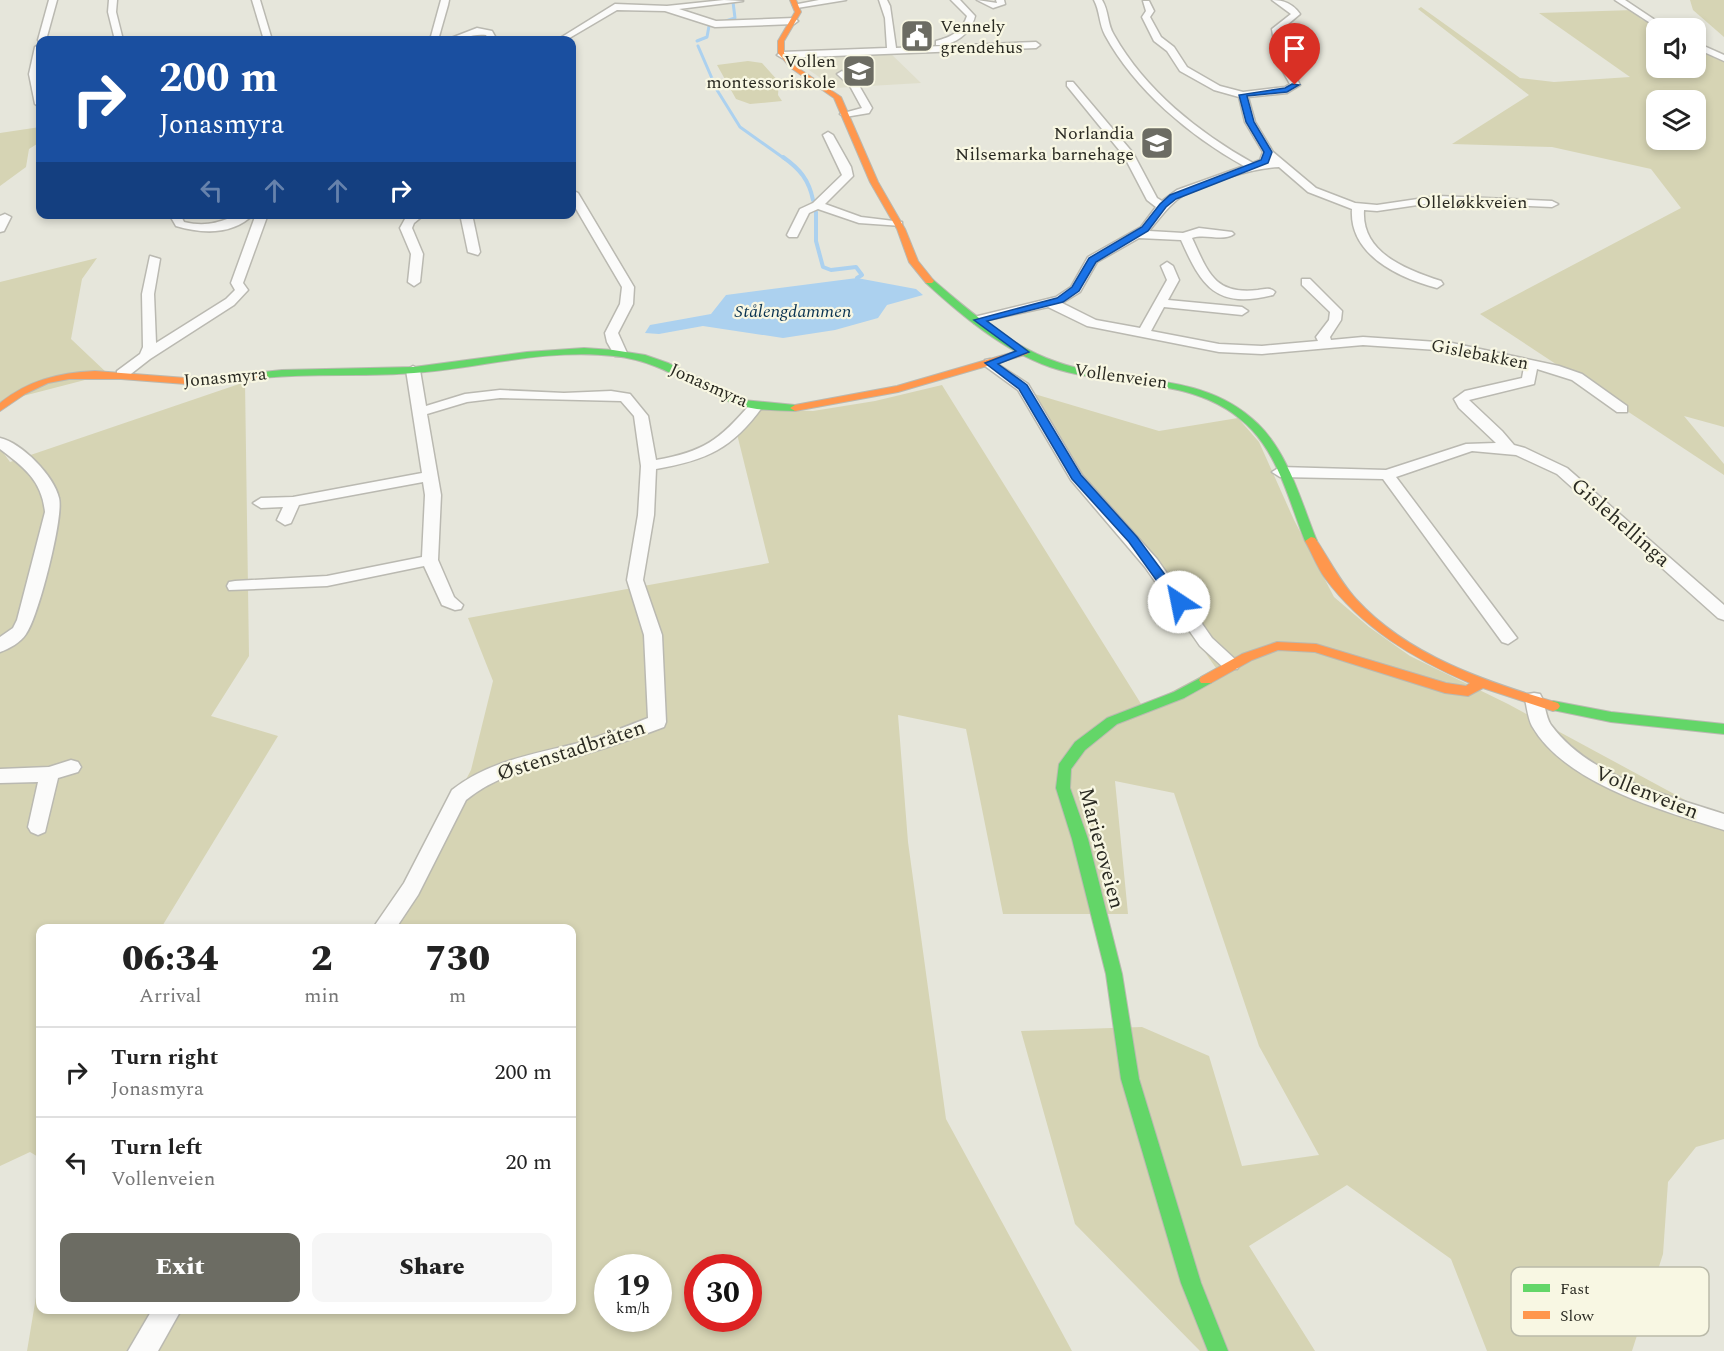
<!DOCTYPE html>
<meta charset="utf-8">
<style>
body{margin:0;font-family:Spectral,serif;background:#f6f6f6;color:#222;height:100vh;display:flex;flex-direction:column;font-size:22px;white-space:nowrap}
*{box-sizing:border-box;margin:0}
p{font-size:20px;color:#767676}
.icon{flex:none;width:33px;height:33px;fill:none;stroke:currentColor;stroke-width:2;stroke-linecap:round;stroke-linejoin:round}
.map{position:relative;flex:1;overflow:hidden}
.sheet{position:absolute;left:36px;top:924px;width:540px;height:390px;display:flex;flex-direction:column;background:#fff;border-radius:12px;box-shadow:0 3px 9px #0003}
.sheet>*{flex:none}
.top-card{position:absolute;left:36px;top:36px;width:540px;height:183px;border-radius:12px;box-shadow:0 3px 9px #0003;background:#1a4fa0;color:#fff;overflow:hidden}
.buttons{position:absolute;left:1646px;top:18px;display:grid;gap:12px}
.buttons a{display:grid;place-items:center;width:60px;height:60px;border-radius:12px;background:#fff;box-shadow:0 3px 9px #0003;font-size:30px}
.speed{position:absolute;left:594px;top:1254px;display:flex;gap:12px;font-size:30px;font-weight:700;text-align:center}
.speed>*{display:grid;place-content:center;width:78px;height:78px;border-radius:50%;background:#fff;box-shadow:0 3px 9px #0003;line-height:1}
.speed small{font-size:15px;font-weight:400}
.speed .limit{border:9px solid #d22;background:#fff;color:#111}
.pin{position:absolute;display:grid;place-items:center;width:51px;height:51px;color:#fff;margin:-62px -26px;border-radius:50% 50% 50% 0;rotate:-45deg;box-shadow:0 0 6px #0007}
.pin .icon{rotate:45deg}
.me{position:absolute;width:66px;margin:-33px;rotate:326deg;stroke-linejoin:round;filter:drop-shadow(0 0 4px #0008)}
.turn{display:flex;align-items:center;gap:21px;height:126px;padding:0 24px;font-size:27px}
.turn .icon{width:78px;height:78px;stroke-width:2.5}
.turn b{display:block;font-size:42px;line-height:51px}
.lanes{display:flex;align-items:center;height:57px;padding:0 24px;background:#0003;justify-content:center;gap:30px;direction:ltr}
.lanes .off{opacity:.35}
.eta{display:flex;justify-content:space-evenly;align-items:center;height:102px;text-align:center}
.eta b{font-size:36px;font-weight:800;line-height:42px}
.action{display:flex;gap:12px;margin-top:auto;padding:12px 24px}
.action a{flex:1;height:69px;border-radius:12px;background:#6c6c63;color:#fff;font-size:24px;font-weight:800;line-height:69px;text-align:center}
.action a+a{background:#f6f6f6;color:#222}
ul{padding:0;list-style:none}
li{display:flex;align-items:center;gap:18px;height:90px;padding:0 24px;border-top:2px solid #e0e0e0}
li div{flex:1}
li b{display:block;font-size:22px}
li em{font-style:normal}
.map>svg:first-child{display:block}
.built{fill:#dfdecb}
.green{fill:#d6d4b4;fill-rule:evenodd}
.water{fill:#acd1ef}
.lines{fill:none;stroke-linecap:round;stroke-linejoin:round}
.stream-far1{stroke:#acd1ef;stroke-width:3}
.stream{stroke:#acd1ef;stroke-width:4}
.street-casing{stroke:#bab9b1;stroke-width:3}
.fast-casing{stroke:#bab9b1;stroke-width:2}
.slow-casing{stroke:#bab9b1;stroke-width:2}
.street{fill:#fbfbfa;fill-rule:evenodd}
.fast{fill:#63d668;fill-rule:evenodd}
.slow{fill:#ff974d;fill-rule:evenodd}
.route{fill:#1a73e8;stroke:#114b97;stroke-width:1.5}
.labels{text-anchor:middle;stroke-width:4.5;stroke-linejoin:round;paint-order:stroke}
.far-poi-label{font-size:18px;fill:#2a2a22;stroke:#f8f7e3;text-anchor:end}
.far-street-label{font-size:18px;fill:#2a2a22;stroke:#f8f7e3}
.far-water-label{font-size:18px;font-style:italic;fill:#0a3351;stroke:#f8f7e3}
.street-label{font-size:21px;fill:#2a2a22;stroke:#f8f7e3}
.key{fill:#f8f7e3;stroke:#babaa9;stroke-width:1.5}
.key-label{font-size:16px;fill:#2a2a22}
</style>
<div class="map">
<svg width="1724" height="1351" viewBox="0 0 1724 1351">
<rect width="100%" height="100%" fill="#e6e6db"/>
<!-- built -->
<polygon class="built" points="889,52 921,83 835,88 789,56"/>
<!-- green -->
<g class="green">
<polygon points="1690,0 1724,0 1724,37 1693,10"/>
<path d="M1421 7 1520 78 1554 82 1630 77 1539 13 1634 10 1641 19 1661 28H1656V68H1695V46L1724 59V427L1684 416 1724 464V475L1480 314 1681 208 1651 169 1552 147 1452 144 1529 95 1418 9ZM1656 100H1695V140H1656Z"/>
<polygon points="748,61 762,63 779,82 778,95 782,101 750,104 736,99 717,65"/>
<polygon points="40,127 40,142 29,149 26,167 0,186 0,133"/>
<polygon points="97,258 82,279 71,339 108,374 0,402 0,282"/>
<polygon points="245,382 249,656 211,716 278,736 161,928 40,928 40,1158 30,1152 0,1166 0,448 10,462"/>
<path d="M942 385 1143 707 1216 668 1021 390 1159 431 1238 418 1259 442 1294 520 1334 597 1369 627 1410 656 1508 704 1724 821V1139L1696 1147 1668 1182 1663 1254 1632 1351H1487L1451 1259 1347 1185 1249 1246 1315 1351H1200L1075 1224 1021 1031 1142 1027 1209 1056 1242 1166 1319 1155 1259 1046 1174 793 1115 781 1128 914H1003L966 729 898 715 908 842 946 1119 1072 1351H27L38 1285 40 1282V1310H572V928H384L398 909 471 770 493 681 468 618 769 563 737 434 757 409 813 411 875 401ZM608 1268H658V1318H608ZM698 1268H748V1318H698Z"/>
</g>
<!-- water -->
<polygon class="water" points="857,278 916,289 923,295 887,305 878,318 835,330 783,338 703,326 659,334 645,333 650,325 711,314 726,295"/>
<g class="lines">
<!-- stream-far1 -->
<g class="stream-far1">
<polyline points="726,21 735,18 733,2"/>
<polyline points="697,41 707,37 709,26"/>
<polyline points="698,46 717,90 740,127 785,159"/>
</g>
<!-- stream -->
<g class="stream">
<path d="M783 157C800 169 809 180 813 200"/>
<polyline points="816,212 816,241 823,267 831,270 856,267 862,275 857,278"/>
</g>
<!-- street casing -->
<g class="street-casing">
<g id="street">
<polygon points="49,0 57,0 46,40 40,42 38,40"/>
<polygon points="109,0 117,0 116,12 123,40 115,40 108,12"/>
<polygon points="252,0 260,0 272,40 264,40"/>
<polygon points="441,0 449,0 448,5 438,40 430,40"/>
<polygon points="724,0 743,1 679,9 716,21 794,18 798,21 794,24 715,27 665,11 617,10 566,40 557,40 615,4 667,6"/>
<polygon points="819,0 846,0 797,8 793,5"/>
<polygon points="879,0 887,0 890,6 896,48 1036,42 1040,45 1036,48 782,58 777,55 782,52 887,48 885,18"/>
<path d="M951 0H960L975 16C971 34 954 46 936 45V41C951 37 962 32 967 16Z"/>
<polygon points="977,0 997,3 996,0 1004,0 1005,4 993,8"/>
<path d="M1094 0H1102C1109 11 1107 24 1114 35 1145 90 1199 133 1253 163L1260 160 1263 152 1245 122 1239 97 1214 90 1180 71 1167 51 1154 41 1142 17 1146 11 1143 1H1149L1154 11 1150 17 1161 37 1174 47 1187 67 1220 86 1243 92 1285 87 1290 84 1277 61 1272 29 1291 14 1272 0C1284 0 1293 4 1300 14L1281 30 1287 61 1300 85 1287 93 1248 97 1255 122 1273 152 1316 188 1355 203 1377 205 1438 196 1552 201 1558 204 1552 207 1438 202 1377 211 1364 210C1361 253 1407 270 1441 281L1443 284 1437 288C1399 278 1349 255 1352 209L1308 192 1279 167C1254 168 1208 182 1185 194 1170 203 1160 218 1149 231L1183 233 1199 228 1232 232 1234 234C1223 242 1205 233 1192 238 1208 272 1214 295 1258 290 1265 289 1270 287 1275 292L1273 295C1216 309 1202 287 1181 240L1139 238 1097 262 1080 292 1062 303 1096 320 1140 328 1167 280 1161 266 1167 262 1173 266 1179 280 1168 300 1242 307 1248 311 1242 315 1164 307 1151 331 1219 344 1262 346 1318 341 1316 337 1329 320 1330 312 1302 285V279H1310L1342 311 1341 320 1330 337 1331 340 1363 337 1452 343 1559 366 1582 374 1627 406V412H1617L1572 380 1537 369 1534 384 1469 400 1502 431 1514 445 1525 448 1567 468 1724 605V620L1718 618 1557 474 1516 455 1472 451 1396 477 1514 634 1517 638 1508 644 1502 642 1383 479 1280 477 1272 472 1280 467 1386 470 1466 444 1496 443 1459 408 1454 399 1465 391 1522 378 1524 367 1452 351 1363 345 1262 354 1219 352 1087 326 1048 307 974 323V317L1056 297 1071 287 1088 257 1141 227 1156 207 1147 200 1124 156 1067 86V82H1073L1133 153 1157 198 1162 201 1177 190 1244 166C1190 136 1135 90 1105 35 1099 24 1100 11 1094 0Z"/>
<polygon points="1615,0 1625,0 1667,28 1658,28"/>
<path d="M477 28 492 31 497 40H489L486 35C472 33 460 41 446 40Z"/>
<polygon points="1695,42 1724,55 1724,61 1695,48"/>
<polygon points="40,44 40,107 35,104 29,74 35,47"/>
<polygon points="842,71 857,82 872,108 869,113 845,117 840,114 862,108 850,86 837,74"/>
<polygon points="828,132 833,135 851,167 853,176 825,204 861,217 902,222 902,226 859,223 818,209 809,213 797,237 789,237 787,235 800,209 813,203 842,175 823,135"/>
<polygon points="572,190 578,193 634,287 633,304 618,333 627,353 625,356 615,356 607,342 605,333 620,304 622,287 572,202"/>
<polygon points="5,214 11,217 4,231 0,232 0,216"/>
<path d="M169 214H180L184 222C217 230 227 214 254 214 233 235 203 234 176 226Z"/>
<polygon points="256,214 268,214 243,283 248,290 234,305 150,359 127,377 117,377 117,371 140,354 143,347 142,294 150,256 160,259 154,294 156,343 226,299 235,290 231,283"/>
<polygon points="411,214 425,214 414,223 412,228 423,254 420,282 414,286 408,282 411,254 400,228 405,219"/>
<polygon points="460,214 472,214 480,252 478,255 468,252"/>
<polygon points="990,359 1028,384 1082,475 1157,559 1212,638 1237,661 1240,665 1237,669 1225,669 1200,646 1145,567 1071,480 1018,390 985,366 985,360"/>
<path d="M413 366 420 370 426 406 465 394 500 390 564 393 611 391 630 394 648 416 656 460C703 452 720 440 751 403H761L763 406C732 449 707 460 656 469L654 515 643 580 662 635 666 722 664 727C638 737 612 746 585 754 543 766 502 771 466 800L418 895 396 928H373L404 883 452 790C490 760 536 754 582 742 604 735 626 727 648 718L644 635 627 580 638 515 641 466 634 416 621 401 500 398 467 402 427 414 441 495 438 560 454 597 463 605 461 609 455 610 442 605 424 566 327 586 229 590 227 586 229 582 235 581 327 576 422 557 425 495 423 482 299 505 291 523 285 525 277 520 283 507 261 508 253 503 261 498 293 497 422 473 406 370Z"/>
<path d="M0 438C22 443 54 476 59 498 64 516 38 619 26 634 21 642 9 649 0 652V637L13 628 17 620 45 512C42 481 24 467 0 449Z"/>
<path d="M1534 693 1540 694C1546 704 1545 716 1551 725 1589 777 1666 795 1724 814V830C1664 811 1565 784 1532 726 1528 718 1527 708 1525 699L1528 694Z"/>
<polygon points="71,760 78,762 81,767 78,772 58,778 45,832 38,835 31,832 28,827 38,782 0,783 0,769 49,767"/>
<polygon points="152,1310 181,1310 158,1351 128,1351"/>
</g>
</g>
<!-- fast casing -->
<g class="fast-casing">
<g id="fast">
<path d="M926 279H932C969 311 1010 346 1057 362 1125 386 1202 369 1258 424 1289 454 1301 502 1317 541L1311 545 1305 541C1290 504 1280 460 1252 430 1199 373 1117 390 1050 367 1004 351 962 316 926 283Z"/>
<path d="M584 348 613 350 645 355 668 363 743 400 795 405 800 408 795 411C775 410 755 411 736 404 690 389 667 362 614 356 547 348 480 368 414 373 364 377 313 373 263 378L258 375 263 372 282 370 414 367 527 352Z"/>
<polygon points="1206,675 1211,677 1213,680 1211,683 1184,698 1117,724 1085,750 1071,769 1070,788 1088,839 1122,974 1139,1079 1201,1283 1228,1351 1208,1351 1181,1283 1121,1079 1106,974 1072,839 1056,788 1059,764 1075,742 1107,718 1174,692"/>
<polygon points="1553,701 1611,712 1724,724 1724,734 1611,722 1548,709 1546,706 1548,703"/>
</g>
</g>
<!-- slow casing -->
<g class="slow-casing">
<g id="slow">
<polygon points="790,0 796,0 801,12 784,41 784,53 795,66 841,97 878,182 905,229 918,261 934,281 932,283 926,283 909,262 897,229 870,182 834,98 791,68 778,53 778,41 795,12"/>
<polygon points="1024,349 1028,350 1028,354 898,392 795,411 790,408 795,405 897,386"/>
<path d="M95 371 199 379 263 372 268 375 263 378 199 385 121 379H69L48 383 25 394 0 411V403C29 380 58 373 95 371Z"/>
<path d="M1311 537 1315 538C1329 559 1339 580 1356 599 1408 656 1487 682 1558 703L1560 706 1558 709 1553 711 1483 688 1468 696 1445 693 1315 652 1278 650 1252 660 1211 683H1201L1199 680 1201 677 1242 654 1277 642 1316 644 1446 683 1466 686 1470 683C1414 659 1362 628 1325 578 1317 567 1312 553 1305 541Z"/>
</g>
</g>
<!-- street -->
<use href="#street" class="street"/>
<!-- fast -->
<use href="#fast" class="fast"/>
<!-- slow -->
<use href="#slow" class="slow"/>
</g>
<!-- route -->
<polygon class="route" points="1292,84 1299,85 1287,92 1247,96 1254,122 1272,152 1268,163 1176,199 1166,207 1148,231 1096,262 1079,291 1063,302 987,321 1029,352 998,364 1027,385 1081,475 1137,537 1183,599 1185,602 1179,607 1174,605 1129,542 1072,479 1019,389 985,363 1016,351 974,320 1057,298 1072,287 1089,258 1142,227 1160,204 1170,195 1261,160 1264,152 1246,122 1239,95 1285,88"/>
<!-- icons -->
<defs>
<g id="civic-square" transform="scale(1.725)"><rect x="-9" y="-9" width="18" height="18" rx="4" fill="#6c6c63" stroke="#f8f7e3"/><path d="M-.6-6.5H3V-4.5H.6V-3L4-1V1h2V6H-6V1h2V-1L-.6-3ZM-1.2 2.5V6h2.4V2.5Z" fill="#fff"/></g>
<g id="school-square" transform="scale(1.725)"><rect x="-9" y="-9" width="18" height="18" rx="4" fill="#6c6c63" stroke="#f8f7e3"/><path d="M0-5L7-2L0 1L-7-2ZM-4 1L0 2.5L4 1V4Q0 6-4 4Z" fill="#fff"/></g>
</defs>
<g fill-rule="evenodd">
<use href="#civic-square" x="917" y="36"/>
<use href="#school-square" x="859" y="71"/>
<use href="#school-square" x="1157" y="143"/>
</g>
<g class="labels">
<!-- far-poi labels -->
<g class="far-poi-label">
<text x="940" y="32" text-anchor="start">Vennely<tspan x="940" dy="21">grendehus</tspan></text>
<text x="836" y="67">Vollen<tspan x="836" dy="21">montessoriskole</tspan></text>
<text x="1134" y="139">Norlandia<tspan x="1134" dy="21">Nilsemarka barnehage</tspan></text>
</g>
<!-- far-street labels -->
<g class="far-street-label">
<text x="1472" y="208">Olleløkkveien</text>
<text transform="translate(1480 354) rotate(11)" y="6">Gislebakken</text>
<text transform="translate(1121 376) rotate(8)" y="6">Vollenveien</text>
<text transform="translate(225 377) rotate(-5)" y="6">Jonasmyra</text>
<text transform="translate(709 385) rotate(24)" y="6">Jonasmyra</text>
</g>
<!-- far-water labels -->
<g class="far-water-label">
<text x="793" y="317">Stålengdammen</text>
</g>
<!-- street labels -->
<g class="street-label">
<text transform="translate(1621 522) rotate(41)" y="7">Gislehellinga</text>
<text transform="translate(571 750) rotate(-18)" y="7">Østenstadbråten</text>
<text transform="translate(1647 792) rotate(22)" y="7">Vollenveien</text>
<text transform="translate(1102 848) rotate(75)" y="7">Marieroveien</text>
</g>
</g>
<!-- legend -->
<rect x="1511" y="1267" width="198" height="69" rx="9" class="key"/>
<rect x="1523" y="1284" width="27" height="8" fill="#63d668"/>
<rect x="1523" y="1311" width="27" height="8" fill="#ff974d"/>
<g class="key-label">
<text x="1560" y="1294">Fast</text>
<text x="1560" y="1321">Slow</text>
</g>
</svg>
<div class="buttons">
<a><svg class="icon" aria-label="sound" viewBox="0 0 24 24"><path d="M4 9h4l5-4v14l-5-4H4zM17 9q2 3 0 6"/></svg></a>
<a><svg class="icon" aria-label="layers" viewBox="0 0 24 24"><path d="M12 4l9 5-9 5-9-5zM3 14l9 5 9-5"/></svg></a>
</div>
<div class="speed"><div>19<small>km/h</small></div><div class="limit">30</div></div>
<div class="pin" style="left:1295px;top:85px;background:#d93025"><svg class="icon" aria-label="arrive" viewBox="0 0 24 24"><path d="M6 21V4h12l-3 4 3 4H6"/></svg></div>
<svg class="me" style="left:1179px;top:602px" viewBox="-20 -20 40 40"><circle r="19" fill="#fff"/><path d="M0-13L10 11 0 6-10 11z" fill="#1a73e8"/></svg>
<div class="top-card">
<div class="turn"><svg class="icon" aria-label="right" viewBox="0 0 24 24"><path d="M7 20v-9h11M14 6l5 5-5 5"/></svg><div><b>200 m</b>Jonasmyra</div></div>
<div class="lanes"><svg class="icon off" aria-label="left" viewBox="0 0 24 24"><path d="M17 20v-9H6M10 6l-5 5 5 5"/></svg><svg class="icon off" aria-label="ahead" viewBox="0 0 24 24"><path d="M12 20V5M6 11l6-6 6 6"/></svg><svg class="icon off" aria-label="ahead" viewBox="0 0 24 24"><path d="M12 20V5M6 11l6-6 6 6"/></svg><svg class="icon" aria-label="right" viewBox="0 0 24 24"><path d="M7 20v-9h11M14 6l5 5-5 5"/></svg></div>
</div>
<section class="sheet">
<div class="eta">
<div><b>06:34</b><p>Arrival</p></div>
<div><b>2</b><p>min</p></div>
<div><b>730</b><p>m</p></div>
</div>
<ul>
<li><svg class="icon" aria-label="right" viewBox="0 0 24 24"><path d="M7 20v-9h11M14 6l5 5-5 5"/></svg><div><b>Turn right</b><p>Jonasmyra</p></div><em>200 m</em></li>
<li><svg class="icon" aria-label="left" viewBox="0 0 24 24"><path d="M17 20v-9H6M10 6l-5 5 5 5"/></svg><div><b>Turn left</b><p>Vollenveien</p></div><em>20 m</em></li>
</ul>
<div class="action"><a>Exit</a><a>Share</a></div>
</section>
</div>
